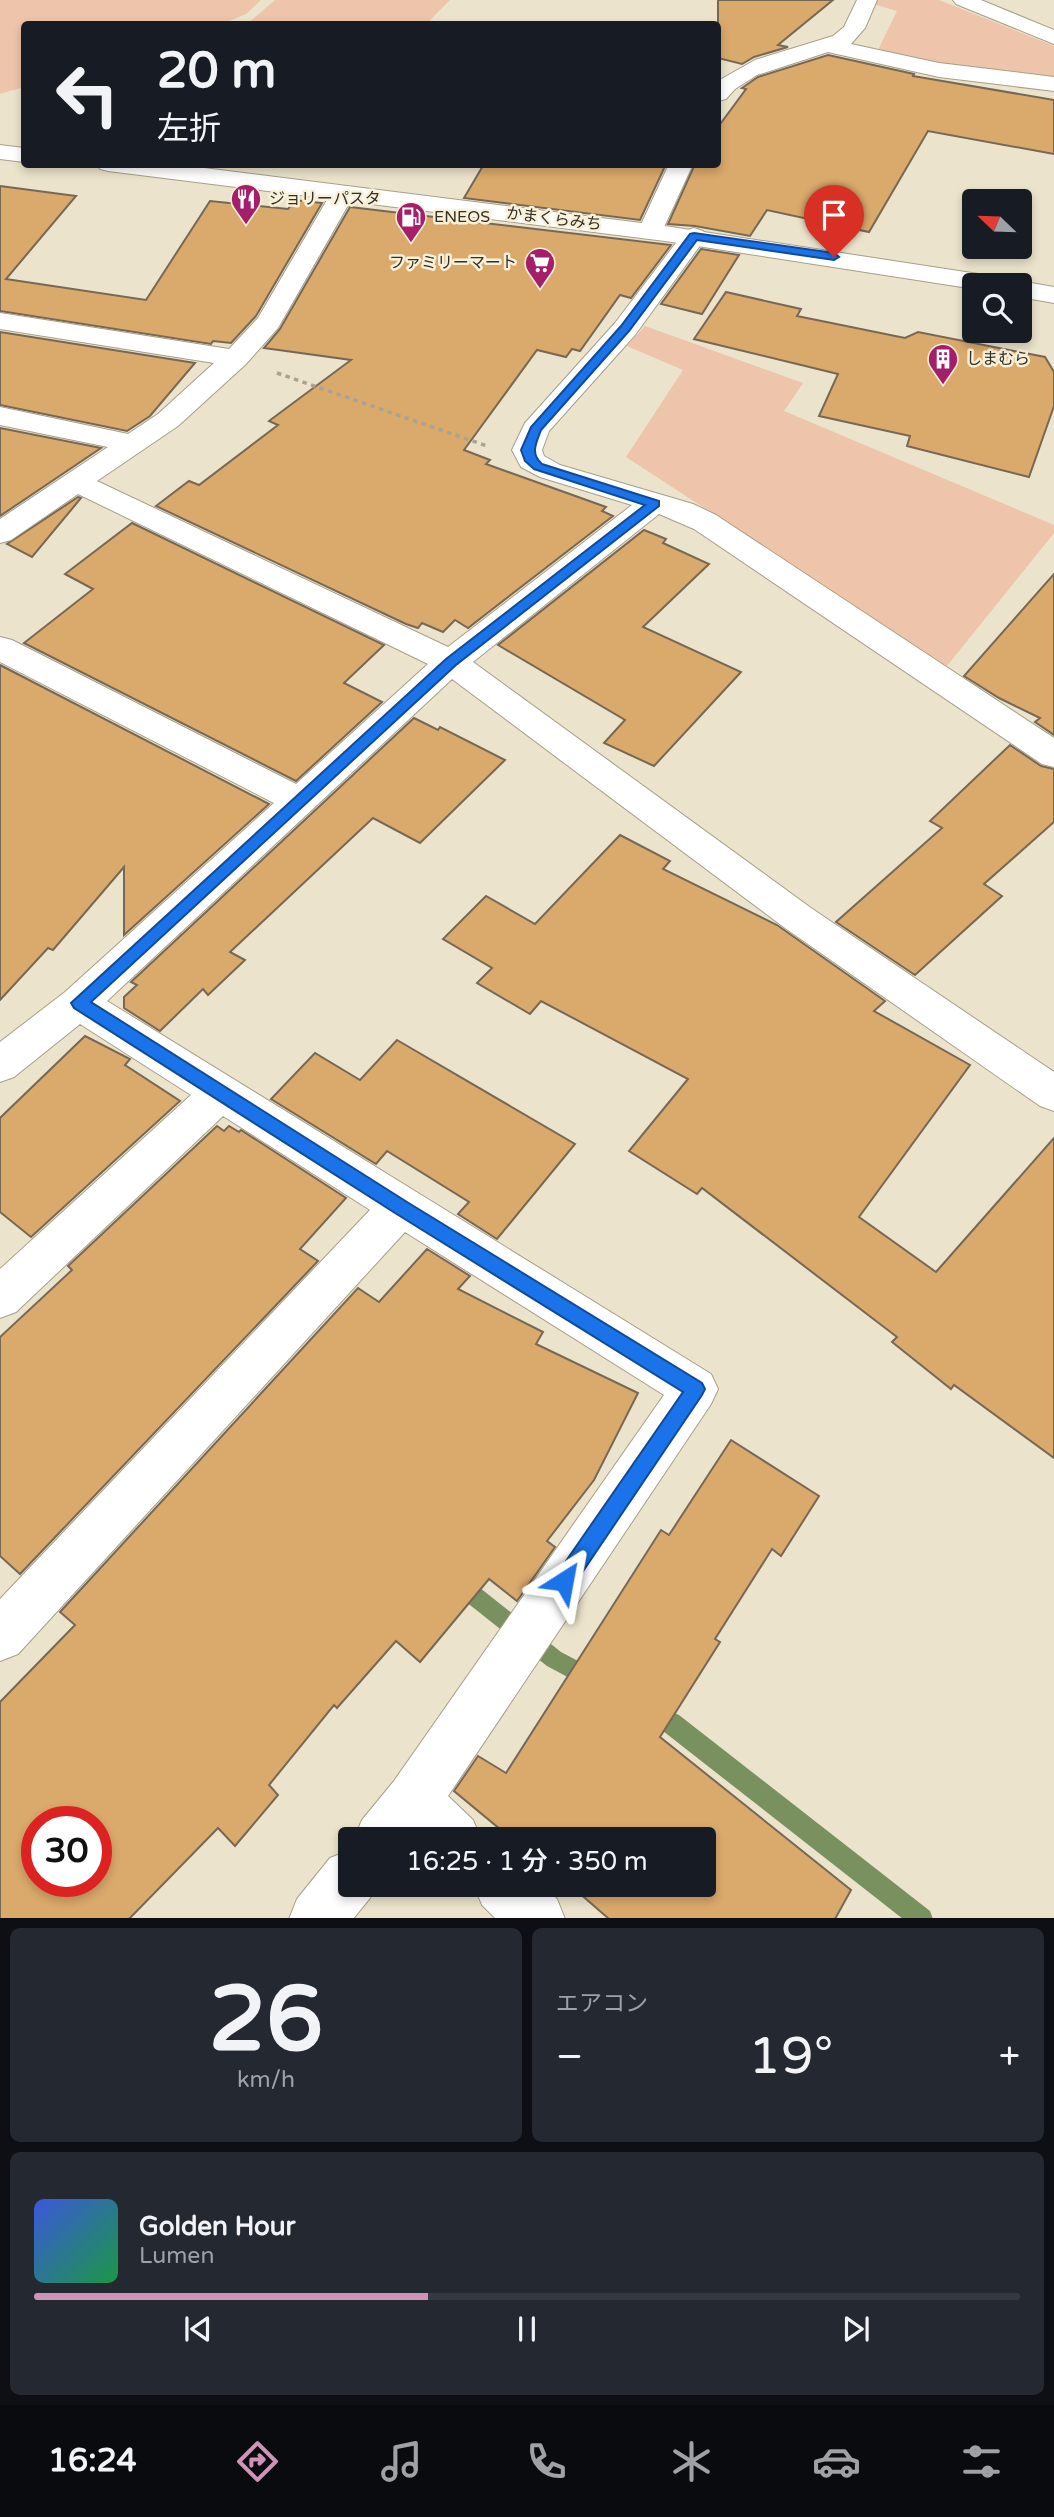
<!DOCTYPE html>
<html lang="ja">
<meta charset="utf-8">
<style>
:root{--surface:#171b24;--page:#242831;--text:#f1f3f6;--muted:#9ea1a6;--line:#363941;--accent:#cf93b7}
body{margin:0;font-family:"Varela Round","Noto Sans JP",sans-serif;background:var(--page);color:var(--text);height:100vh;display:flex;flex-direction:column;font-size:26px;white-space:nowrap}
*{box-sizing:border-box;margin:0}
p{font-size:23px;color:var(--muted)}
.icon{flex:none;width:38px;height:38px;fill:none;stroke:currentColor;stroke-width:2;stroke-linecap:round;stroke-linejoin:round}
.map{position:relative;height:1918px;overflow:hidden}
.drawer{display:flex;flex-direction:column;gap:10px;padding:10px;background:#0d0f14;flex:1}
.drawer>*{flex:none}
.hud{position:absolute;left:21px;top:21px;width:700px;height:147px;border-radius:7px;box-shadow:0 4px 10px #0003;background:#171b24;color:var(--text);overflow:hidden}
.needle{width:46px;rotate:293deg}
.controls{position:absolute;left:962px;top:189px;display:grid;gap:14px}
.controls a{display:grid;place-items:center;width:70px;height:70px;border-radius:7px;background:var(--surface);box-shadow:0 4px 10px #0003;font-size:35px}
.speed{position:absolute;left:21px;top:1806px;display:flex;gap:14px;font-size:35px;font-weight:700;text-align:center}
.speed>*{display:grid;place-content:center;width:91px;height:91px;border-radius:50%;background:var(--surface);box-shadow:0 4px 10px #0003;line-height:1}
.speed .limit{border:10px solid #d22;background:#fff;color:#111}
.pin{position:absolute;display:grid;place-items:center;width:60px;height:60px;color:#fff;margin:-72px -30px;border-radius:50% 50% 50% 0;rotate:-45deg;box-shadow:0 0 7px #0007}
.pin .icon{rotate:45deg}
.me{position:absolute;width:77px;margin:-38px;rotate:34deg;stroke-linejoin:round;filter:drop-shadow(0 0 5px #0008)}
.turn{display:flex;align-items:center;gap:24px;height:147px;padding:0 21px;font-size:32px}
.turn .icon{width:91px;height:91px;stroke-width:2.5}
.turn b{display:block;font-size:49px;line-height:60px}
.big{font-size:52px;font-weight:600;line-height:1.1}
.drawer .widget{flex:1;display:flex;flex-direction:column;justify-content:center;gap:10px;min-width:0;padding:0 24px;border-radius:10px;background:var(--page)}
.drawer .dial{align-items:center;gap:0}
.dial b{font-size:91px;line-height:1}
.song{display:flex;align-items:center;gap:21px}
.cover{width:84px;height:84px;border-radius:10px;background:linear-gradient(135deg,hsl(230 70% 55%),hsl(140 70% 35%))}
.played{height:7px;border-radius:4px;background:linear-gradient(90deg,var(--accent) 40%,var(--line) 40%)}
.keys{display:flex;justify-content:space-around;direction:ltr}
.heat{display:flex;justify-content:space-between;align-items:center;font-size:38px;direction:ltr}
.drawer .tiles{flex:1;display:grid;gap:10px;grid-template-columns:1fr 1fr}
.widget:last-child{grid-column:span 2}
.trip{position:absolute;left:338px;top:1827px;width:378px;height:70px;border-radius:7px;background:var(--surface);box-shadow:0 4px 10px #0003;font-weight:600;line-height:70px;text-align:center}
.menu{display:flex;height:112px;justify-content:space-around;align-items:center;background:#090b0e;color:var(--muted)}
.menu .icon{width:49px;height:49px}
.menu .on{color:var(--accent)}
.menu b{font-size:32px;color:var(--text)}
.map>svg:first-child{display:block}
.green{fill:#eec4ab}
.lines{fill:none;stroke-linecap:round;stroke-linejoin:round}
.stream{fill:#79905f;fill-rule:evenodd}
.building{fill:#daa96c;stroke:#776856;stroke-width:2;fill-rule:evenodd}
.minor-casing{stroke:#a79f88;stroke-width:2}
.major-casing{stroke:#a79f88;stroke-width:2}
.path{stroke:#a9a391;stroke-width:3.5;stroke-dasharray:4.5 4.5;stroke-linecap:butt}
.minor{fill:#fff;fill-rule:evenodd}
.major{fill:#fff;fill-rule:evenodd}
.route{fill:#1a73e8;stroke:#114b97;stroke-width:2}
.labels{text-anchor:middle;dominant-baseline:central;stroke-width:5;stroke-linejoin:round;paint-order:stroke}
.far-poi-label{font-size:16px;fill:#322f26;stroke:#f8f0d8;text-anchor:start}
.far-street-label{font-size:16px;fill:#322f26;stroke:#f8f0d8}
</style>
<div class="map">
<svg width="1054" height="1919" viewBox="0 0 1054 1919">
<rect width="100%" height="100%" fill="#ebe3cb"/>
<g class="green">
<path d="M 0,0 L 261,0 L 246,14 L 222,24 L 24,24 L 24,87 L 0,94 Z"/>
<path d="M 275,0 L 450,0 L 426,24 L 247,24 Z"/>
<path d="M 875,0 L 939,0 L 1054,46 L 1054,80 L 971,72 L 878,50 L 897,11 L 874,4 Z"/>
<path d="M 645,326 L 803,383 L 784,411 L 1054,525 L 1054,533 L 947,666 L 626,457 L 683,370 L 627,346 Z"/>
</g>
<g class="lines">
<g class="stream">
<path d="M 458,1573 L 465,1576 L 561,1652 L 597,1671 L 601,1678 L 597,1685 L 590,1689 L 547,1666 L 451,1590 L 448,1583 L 451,1576 Z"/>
<path d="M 652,1702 L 679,1715 L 930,1911 L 933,1919 L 903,1919 L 663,1731 L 644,1721 L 641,1713 L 644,1705 Z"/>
</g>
</g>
<g class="building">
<path d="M 718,0 L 833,0 L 778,45 L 788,47 L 754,57 L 742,64 L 718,58 Z"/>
<path d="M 828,55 L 914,74 L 913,76 L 1054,100 L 1054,154 L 928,131 L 869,232 L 767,210 L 750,236 L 695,226 L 668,224 L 695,164 L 718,164 L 718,127 L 746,89 L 742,88 L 758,77 Z"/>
<path d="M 484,164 L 666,164 L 640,220 L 464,198 Z"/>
<path d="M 0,186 L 76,196 L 6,279 L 146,300 L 210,201 L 288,209 L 295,200 L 322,203 L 256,316 L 231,343 L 213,341 L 211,344 L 0,311 Z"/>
<path d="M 350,207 L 671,245 L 631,298 L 620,295 L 580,351 L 572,349 L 566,357 L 537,350 L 464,450 L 490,460 L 486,464 L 606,507 L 602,511 L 613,516 L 468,628 L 455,620 L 443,632 L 422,623 L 418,628 L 406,624 L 156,506 L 189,481 L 199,485 L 278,425 L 269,421 L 351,360 L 264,348 L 280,329 Z"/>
<path d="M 701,249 L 739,255 L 702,314 L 661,304 Z"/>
<path d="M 726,292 L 801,309 L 797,316 L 905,338 L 918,332 L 1045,357 L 1054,372 L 1054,406 L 1029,477 L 907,446 L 910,436 L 819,416 L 838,374 L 694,339 Z"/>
<path d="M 0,332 L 195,363 L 150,416 L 127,431 L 0,405 Z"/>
<path d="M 0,428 L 101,448 L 0,516 Z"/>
<path d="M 78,497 L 81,498 L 32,557 L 7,544 Z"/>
<path d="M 132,523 L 384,645 L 344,683 L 382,702 L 296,781 L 24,643 L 93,589 L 65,574 Z"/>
<path d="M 644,530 L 666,539 L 663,543 L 709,564 L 643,627 L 741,672 L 654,766 L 604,743 L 625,720 L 498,645 Z"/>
<path d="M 1054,574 L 1054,735 L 1035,722 L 1040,718 L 999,698 L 964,676 Z"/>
<path d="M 0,665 L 269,804 L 124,935 L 124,867 L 53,950 L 48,948 L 0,1000 Z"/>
<path d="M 414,718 L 438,730 L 440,727 L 505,760 L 420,843 L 373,818 L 230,952 L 245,960 L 208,995 L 203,989 L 160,1031 L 124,1008 L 124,997 L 137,985 L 131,982 Z"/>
<path d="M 1010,745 L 1041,766 L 1054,769 L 1054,822 L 984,884 L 1002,896 L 915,975 L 836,922 L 942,828 L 930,821 Z"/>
<path d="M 620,835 L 670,861 L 663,869 L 777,925 L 885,1001 L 874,1011 L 970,1065 L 859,1217 L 936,1272 L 1054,1138 L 1054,1458 L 954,1385 L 951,1389 L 892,1342 L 897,1337 L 702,1188 L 697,1194 L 629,1151 L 688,1079 L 541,1001 L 530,1014 L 477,983 L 492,968 L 443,939 L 486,896 L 535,924 Z"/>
<path d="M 85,1036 L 130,1059 L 125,1065 L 180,1101 L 31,1237 L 0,1212 L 0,1118 Z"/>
<path d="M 397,1040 L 575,1144 L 497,1239 L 458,1214 L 469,1202 L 387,1151 L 376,1164 L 271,1099 L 315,1053 L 360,1080 Z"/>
<path d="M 217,1126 L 224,1131 L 229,1126 L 239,1132 L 241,1130 L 346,1198 L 300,1249 L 318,1261 L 20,1574 L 0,1556 L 0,1337 L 72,1270 L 68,1266 Z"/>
<path d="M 427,1249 L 470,1276 L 458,1289 L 543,1332 L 536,1344 L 638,1393 L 594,1480 L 547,1541 L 555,1547 L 517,1601 L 489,1579 L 420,1662 L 396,1641 L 337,1708 L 334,1705 L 269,1785 L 278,1795 L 235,1846 L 218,1828 L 129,1919 L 0,1919 L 0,1702 L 75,1625 L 60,1612 L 358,1288 L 379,1302 ZM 37,1822 L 96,1822 L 96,1881 L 37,1881 Z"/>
<path d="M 731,1440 L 819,1496 L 781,1556 L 772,1549 L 715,1639 L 720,1642 L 660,1737 L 851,1890 L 835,1919 L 609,1919 L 570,1885 L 704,1885 L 704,1839 L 512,1839 L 454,1791 L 478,1756 L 506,1773 L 661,1530 L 669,1535 Z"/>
</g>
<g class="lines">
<g class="minor-casing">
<g id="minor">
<path d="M 857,0 L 877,0 L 865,28 L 851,44 L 939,63 L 1054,77 L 1054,91 L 939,77 L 828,52 L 757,75 L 735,89 L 726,99 L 718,101 L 718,81 L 755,60 L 833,36 L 844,27 Z"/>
<path d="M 953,0 L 981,0 L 1054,30 L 1054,44 L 956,4 Z"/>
<path d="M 669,164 L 693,164 L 660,236 L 651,239 L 642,236 L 638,231 Z"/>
<path d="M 343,186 L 352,188 L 355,193 L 278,328 L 246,364 L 178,426 L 97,481 L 448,647 L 632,505 L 540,477 L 521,467 L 512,450 L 525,423 L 615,323 L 685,231 L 694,228 L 703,231 L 707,236 L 635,335 L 549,431 L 542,450 L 544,456 L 560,465 L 693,504 L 716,515 L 1054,738 L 1054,767 L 1042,764 L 694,529 L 659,514 L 473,662 L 811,908 L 1054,1072 L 1054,1111 L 1040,1106 L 785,928 L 452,679 L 107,1001 L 711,1374 L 718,1389 L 711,1404 L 448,1796 L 473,1820 L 481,1839 L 354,1839 L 362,1820 L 394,1781 L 664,1395 L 405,1232 L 18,1654 L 0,1661 L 0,1599 L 370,1210 L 223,1116 L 16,1312 L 0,1318 L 0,1269 L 191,1095 L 80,1024 L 14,1077 L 0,1082 L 0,1042 L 65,992 L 274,803 L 0,662 L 0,637 L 12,640 L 296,784 L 428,664 L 78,494 L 11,540 L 0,543 L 0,519 L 108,447 L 0,425 L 0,407 L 128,434 L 158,414 L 214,363 L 0,329 L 0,313 L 229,349 L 258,318 L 334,188 Z"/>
<path d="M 350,1850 L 350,1885 L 375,1885 L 370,1898 L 353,1919 L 289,1919 L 297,1899 L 330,1858 Z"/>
<path d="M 474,1885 L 542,1885 L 557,1899 L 565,1919 L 496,1919 L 482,1905 Z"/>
</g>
</g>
<g class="major-casing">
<g id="major">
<path d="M 0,145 L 24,148 L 24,162 L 0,159 Z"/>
<path d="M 96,164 L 172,164 L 665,226 L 998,277 L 1007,279 L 1010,284 L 1020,281 L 1054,287 L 1054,303 L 1020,297 L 1020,285 L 975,285 L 975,289 L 665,241 L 108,171 L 100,169 Z"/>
</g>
</g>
<path class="path" d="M 277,373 L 487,446"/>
<use href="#minor" class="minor"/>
<use href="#major" class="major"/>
</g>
<path class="route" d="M 694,233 L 834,253 L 839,257 L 834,260 L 697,240 L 629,331 L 541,430 C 536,443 530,454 542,464 L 659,501 L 659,506 L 456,665 L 91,1002 L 407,1202 L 702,1383 L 705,1389 L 702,1395 L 571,1589 L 564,1592 L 557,1589 L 554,1581 L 557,1574 L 683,1392 L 395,1213 L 74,1008 L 71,1003 L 446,659 L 645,505 L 534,469 L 525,461 L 521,450 L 531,427 L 621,326 L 690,234 Z"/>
<defs>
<g id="restaurant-pin" transform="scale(1.575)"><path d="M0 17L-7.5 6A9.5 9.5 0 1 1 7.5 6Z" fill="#a51e69" stroke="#f8f0d8"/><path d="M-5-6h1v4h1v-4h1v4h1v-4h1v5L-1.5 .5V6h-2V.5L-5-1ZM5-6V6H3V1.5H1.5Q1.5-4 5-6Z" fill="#fff"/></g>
<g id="fuel-pin" transform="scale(1.575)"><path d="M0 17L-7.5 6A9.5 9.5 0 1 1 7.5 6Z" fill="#a51e69" stroke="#f8f0d8"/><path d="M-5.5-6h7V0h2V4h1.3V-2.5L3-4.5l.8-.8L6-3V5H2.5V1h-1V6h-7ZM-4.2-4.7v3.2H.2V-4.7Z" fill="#fff"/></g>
<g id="supermarket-pin" transform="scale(1.575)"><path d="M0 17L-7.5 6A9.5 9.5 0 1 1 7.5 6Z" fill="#a51e69" stroke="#f8f0d8"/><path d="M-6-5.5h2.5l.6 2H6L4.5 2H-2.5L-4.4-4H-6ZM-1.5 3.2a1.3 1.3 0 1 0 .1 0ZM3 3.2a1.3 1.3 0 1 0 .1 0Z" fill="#fff"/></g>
<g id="building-pin" transform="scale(1.575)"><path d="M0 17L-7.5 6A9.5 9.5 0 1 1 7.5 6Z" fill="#a51e69" stroke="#f8f0d8"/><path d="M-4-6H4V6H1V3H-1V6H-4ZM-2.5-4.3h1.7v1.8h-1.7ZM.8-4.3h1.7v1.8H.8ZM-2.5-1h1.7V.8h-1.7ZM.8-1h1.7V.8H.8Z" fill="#fff"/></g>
</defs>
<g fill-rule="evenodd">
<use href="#restaurant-pin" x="246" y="199"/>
<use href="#fuel-pin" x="411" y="217"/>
<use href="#supermarket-pin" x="540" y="263"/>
<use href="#building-pin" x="943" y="359"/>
</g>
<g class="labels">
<g class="far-poi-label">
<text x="269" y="199">ジョリーパスタ</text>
<text x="434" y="217">ENEOS</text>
<text x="517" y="263" text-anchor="end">ファミリーマート</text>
<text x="966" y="359">しまむら</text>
</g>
<g class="far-street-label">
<text transform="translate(554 219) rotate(7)">かまくらみち</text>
</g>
</g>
</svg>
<div class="controls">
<a><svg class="needle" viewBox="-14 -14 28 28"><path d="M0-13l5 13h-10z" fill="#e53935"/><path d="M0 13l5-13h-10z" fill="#9ea1a6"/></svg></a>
<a><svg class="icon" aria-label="search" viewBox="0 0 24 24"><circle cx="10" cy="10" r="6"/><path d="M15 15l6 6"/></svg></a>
</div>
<div class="speed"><div class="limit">30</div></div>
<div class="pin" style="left:834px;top:257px;background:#d93025"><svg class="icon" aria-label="arrive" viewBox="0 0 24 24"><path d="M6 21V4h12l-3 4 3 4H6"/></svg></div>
<svg class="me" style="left:564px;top:1581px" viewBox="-20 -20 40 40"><path d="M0-17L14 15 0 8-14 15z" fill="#1a73e8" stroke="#fff" stroke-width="4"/></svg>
<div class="trip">16:25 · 1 分 · 350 m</div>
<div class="hud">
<div class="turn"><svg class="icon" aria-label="left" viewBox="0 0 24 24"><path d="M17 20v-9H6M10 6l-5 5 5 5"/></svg><div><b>20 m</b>左折</div></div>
</div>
</div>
<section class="drawer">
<div class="tiles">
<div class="widget dial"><b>26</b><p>km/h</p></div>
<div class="widget"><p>エアコン</p>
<div class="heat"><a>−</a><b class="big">19°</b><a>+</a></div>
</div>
<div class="widget">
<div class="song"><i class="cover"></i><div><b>Golden Hour</b><p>Lumen</p></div></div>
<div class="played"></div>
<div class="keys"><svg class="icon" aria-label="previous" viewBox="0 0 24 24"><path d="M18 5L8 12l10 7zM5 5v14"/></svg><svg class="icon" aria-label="pause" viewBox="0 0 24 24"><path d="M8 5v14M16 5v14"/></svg><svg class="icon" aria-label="next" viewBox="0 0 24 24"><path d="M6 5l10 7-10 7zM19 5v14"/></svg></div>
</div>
</div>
</section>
<nav class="menu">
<b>16:24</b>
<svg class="icon on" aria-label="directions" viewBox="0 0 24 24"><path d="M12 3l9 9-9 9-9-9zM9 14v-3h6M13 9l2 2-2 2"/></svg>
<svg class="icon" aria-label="music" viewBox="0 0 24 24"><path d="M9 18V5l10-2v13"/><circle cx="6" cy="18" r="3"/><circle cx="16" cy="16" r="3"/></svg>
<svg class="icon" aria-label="phone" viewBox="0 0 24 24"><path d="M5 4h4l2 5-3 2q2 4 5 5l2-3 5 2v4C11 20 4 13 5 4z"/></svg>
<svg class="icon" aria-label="climate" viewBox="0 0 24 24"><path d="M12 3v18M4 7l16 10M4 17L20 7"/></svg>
<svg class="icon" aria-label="car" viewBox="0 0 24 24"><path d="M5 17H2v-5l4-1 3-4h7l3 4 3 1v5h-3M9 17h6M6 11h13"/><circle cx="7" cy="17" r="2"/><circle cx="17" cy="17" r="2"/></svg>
<svg class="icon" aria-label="filters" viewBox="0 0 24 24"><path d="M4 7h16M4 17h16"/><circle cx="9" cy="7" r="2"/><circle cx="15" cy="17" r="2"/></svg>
</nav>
